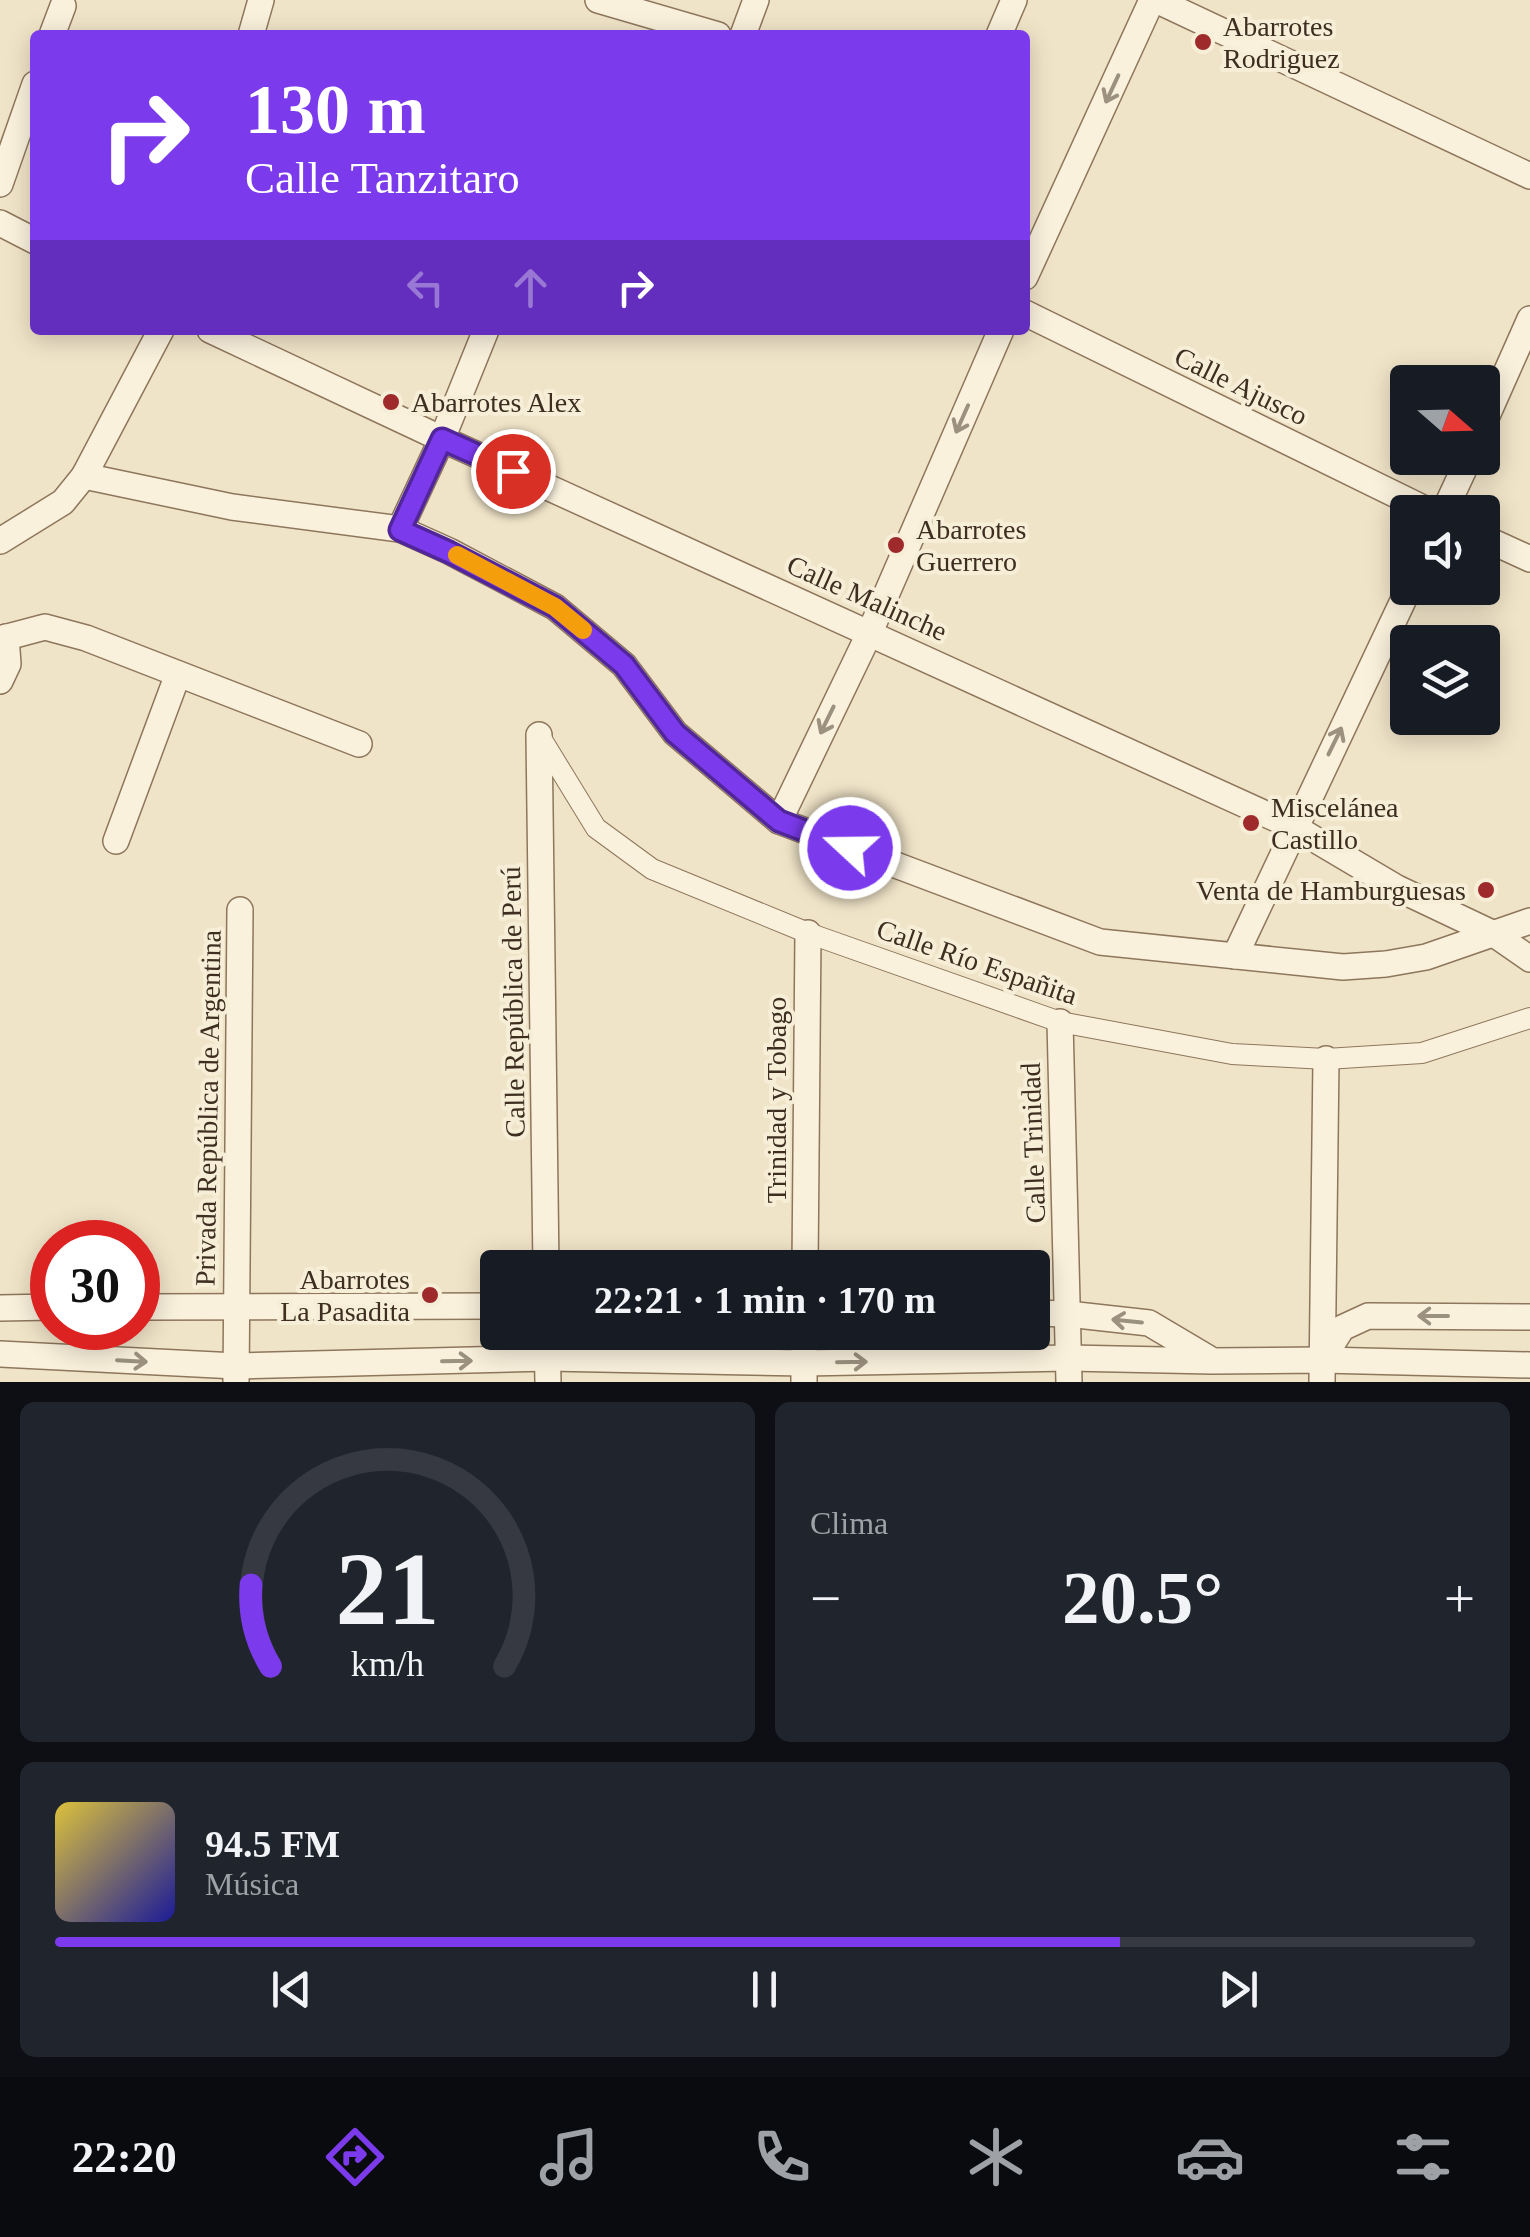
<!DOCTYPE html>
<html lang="es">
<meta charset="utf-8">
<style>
:root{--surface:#171b24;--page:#20242c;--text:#f1f3f6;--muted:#9ea1a6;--line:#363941;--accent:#7c3aed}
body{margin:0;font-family:Georgia,serif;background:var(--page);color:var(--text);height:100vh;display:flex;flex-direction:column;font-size:38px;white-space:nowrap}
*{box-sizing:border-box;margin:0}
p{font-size:32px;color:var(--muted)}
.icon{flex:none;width:55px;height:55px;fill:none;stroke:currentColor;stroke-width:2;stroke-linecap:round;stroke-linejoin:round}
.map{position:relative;height:1382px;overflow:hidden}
.panel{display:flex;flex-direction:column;gap:20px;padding:20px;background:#0d0f14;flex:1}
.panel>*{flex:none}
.banner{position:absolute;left:30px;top:30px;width:1000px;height:305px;border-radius:10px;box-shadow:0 5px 25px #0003;background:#7c3aed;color:#fff;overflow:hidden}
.needle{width:65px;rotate:110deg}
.controls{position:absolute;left:1390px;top:365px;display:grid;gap:20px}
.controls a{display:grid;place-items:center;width:110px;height:110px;border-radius:10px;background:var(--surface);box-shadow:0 5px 25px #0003;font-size:50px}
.speed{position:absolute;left:30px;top:1220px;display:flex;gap:20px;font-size:50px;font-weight:700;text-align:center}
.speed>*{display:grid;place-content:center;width:130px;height:130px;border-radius:50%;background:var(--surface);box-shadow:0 5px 25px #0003;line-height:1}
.speed .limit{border:15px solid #d22;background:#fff;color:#111}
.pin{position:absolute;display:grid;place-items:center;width:85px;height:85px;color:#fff;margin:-42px;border:5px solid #fff;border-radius:50%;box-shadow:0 2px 10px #0007}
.me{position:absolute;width:110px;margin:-55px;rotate:291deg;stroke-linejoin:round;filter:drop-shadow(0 0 8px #0008)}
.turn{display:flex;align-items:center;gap:35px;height:210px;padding:0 50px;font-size:45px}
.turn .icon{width:130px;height:130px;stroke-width:2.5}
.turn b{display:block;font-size:70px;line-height:85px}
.lanes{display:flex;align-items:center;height:95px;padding:0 50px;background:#0003;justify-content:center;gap:50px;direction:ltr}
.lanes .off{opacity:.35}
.big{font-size:75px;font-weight:600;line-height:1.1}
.panel .card{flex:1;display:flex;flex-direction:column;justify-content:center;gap:15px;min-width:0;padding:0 35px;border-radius:15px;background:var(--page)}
.panel .dial{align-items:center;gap:0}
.dial svg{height:260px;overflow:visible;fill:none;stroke:var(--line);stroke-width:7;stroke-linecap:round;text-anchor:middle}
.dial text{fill:var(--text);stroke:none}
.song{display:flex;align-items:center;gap:30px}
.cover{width:120px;height:120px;border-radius:15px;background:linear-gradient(135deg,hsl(50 70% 55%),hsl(240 70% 35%))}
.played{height:10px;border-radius:5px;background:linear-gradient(90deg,var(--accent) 75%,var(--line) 75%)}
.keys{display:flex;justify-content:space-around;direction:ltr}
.heat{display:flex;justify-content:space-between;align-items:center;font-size:55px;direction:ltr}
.panel .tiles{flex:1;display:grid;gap:20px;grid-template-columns:1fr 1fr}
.card:last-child{grid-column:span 2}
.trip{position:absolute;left:480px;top:1250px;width:570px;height:100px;border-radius:10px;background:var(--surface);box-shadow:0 5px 25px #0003;font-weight:600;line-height:100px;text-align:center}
.tab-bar{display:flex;height:160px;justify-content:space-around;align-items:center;background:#090b0e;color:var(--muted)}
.tab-bar .icon{width:70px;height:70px}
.tab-bar .active{color:var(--accent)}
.tab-bar b{font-size:45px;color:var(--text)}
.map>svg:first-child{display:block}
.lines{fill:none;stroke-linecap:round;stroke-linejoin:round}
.pedestrian-casing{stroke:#8d765c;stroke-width:22}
.minor-casing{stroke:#8d765c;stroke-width:28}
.pedestrian{stroke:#faf1dc;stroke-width:20}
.minor{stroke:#faf1dc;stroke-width:25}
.oneway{stroke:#9c907e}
.route-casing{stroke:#51269a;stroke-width:25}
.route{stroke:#7c3aed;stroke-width:18}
.slow{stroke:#f59e0b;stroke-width:18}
.poi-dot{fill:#9e2a2b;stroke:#f7eed8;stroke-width:4}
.labels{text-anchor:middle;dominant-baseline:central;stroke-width:8;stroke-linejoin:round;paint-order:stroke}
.poi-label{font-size:28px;fill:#3d2e20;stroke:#f7eed8;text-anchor:start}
.street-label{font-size:28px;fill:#3d2e20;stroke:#f7eed8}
</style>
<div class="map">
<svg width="1530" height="1382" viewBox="0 0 1530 1382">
<rect width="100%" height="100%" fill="#f0e4c8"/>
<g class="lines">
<g class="pedestrian-casing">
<path id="pedestrian" d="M 539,735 L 596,828 L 652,869 L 808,933 L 1060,1022 L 1232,1054 L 1326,1059 L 1422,1053 L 1530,1018"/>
</g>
<g class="minor-casing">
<g id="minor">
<path d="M 598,0 L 718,35"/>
<path d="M 1156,0 L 1530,176"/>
<path d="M 52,35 L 63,6"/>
<path d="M 251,35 L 261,0"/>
<path d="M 743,35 L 756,0"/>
<path d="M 999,35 L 1014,0"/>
<path d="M 0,184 L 35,84"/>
<path d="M 0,223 L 35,241"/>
<path d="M 1025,277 L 1152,0"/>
<path d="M 1025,313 L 1431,512"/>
<path d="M 210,330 L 442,439 L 1294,827 L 1397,888 L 1494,934 L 1530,959"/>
<path d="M 1482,427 L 1530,319"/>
<path d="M 84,476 L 232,507 L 400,529 L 449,551 L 555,607 L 624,665 L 675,733 L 779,821 L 1100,942 L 1343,967 L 1386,964 L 1426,957 L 1530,921"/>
<path d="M 1444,512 L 1469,458"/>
<path d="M 400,529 L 442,439 L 486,330"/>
<path d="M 1482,537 L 1530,559"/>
<path d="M 0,541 L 63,502 L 84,476 L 161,330"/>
<path d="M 0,639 L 45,627 L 86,638 L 359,744"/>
<path d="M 0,681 L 8,664 L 6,637"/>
<path d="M 539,735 L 546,1268"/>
<path d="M 779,821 L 870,632 L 1001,330"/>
<path d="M 116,841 L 178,674"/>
<path d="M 1235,956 L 1409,588"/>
<path d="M 1060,1022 L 1069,1382"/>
<path d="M 805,1268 L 808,933"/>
<path d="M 138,1307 L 498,1306"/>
<path d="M 0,1308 L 52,1307"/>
<path d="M 1032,1313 L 1068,1314 L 1149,1323 L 1208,1358"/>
<path d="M 547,1332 L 548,1382"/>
<path d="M 0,1354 L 236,1366 L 548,1358 L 804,1363 L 1069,1358 L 1212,1361 L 1322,1360 L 1530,1365"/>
<path d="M 1322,1360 L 1342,1328 L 1368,1316 L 1530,1317"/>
<path d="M 236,1382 L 240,910"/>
<path d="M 804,1382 L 804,1332"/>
<path d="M 1322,1382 L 1326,1059"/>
</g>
</g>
<use href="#pedestrian" class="pedestrian"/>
<use href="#minor" class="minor"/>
</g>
<defs><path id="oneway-shaft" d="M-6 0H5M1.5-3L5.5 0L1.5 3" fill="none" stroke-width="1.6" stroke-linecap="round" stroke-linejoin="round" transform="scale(2.5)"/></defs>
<g class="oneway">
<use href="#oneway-shaft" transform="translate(1112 89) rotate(115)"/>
<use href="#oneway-shaft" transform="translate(962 419) rotate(114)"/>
<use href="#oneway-shaft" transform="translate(827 720) rotate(116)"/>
<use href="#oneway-shaft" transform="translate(1335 741) rotate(-64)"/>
<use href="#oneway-shaft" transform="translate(1433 1316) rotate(-180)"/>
<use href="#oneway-shaft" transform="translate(1127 1321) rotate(-174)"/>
<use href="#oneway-shaft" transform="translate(132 1361) rotate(3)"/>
<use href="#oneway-shaft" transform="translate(457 1361) rotate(-1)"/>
<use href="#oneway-shaft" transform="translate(852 1362) rotate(-1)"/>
</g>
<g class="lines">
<g class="route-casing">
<path id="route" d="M 513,471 L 442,439 L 400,530 L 449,552 L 555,607 L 624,665 L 675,733 L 779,821 L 850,848"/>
</g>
<use href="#route" class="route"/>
<path class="slow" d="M 457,555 L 555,607 L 583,630"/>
</g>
<g class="poi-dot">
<circle cx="1203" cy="42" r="10"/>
<circle cx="391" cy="402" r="10"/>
<circle cx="896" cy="545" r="10"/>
<circle cx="1251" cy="823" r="10"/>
<circle cx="1486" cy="890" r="10"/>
<circle cx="430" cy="1295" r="10"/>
</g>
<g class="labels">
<g class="poi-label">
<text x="1223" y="26">Abarrotes<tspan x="1223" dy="32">Rodriguez</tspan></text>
<text x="411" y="402">Abarrotes Alex</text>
<text x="916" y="529">Abarrotes<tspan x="916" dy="32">Guerrero</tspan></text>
<text x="1271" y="807">Miscelánea<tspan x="1271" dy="32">Castillo</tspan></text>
<text x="1466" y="890" text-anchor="end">Venta de Hamburguesas</text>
<text x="410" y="1279" text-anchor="end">Abarrotes<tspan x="410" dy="32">La Pasadita</tspan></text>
</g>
<g class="street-label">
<text transform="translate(1241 386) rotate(26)">Calle Ajusco</text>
<text transform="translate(867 598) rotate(24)">Calle Malinche</text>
<text transform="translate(977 962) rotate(19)">Calle Río Españita</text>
<text transform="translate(513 1002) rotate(-91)">Calle República de Perú</text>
<text transform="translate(776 1100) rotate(-90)">Trinidad y Tobago</text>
<text transform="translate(208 1108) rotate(-89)">Privada República de Argentina</text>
<text transform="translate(1033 1143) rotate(-92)">Calle Trinidad</text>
</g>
</g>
</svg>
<div class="controls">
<a><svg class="needle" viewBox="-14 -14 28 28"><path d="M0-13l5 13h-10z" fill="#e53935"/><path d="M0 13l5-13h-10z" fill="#9ea1a6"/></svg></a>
<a><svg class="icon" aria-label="sound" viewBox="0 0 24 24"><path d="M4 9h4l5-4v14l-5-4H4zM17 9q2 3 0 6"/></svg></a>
<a><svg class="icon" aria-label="layers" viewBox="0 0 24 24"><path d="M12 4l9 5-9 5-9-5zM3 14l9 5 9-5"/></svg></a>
</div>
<div class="speed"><div class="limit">30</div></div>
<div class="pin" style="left:513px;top:471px;background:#d93025"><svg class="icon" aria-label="arrive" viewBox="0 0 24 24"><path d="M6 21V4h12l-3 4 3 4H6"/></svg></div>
<svg class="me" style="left:850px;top:848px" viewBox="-20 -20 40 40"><circle r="17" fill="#7c3aed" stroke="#fff" stroke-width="3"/><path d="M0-11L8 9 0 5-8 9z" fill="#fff"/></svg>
<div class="trip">22:21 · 1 min · 170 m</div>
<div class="banner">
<div class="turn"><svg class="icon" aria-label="right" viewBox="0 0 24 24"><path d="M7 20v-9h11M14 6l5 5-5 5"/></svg><div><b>130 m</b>Calle Tanzitaro</div></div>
<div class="lanes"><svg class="icon off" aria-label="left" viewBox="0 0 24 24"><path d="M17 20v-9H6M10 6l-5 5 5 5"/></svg><svg class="icon off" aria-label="ahead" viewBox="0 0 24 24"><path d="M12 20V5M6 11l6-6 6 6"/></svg><svg class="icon" aria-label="right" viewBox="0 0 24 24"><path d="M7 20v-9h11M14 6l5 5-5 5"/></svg></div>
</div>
</div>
<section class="panel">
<div class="tiles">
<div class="card dial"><svg viewBox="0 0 100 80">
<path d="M14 69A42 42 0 1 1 86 69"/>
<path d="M14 69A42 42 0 0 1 8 44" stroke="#7c3aed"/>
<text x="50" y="56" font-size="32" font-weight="700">21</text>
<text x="50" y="72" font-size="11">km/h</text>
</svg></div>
<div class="card"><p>Clima</p>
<div class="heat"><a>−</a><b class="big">20.5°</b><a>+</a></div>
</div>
<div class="card">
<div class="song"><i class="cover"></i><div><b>94.5 FM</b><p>Música</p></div></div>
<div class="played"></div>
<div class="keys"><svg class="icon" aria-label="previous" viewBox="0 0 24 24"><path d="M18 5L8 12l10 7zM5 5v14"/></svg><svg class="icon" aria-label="pause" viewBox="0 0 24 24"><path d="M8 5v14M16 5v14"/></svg><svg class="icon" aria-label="next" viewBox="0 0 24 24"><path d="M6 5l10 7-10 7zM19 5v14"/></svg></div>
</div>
</div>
</section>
<nav class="tab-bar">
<b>22:20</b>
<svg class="icon active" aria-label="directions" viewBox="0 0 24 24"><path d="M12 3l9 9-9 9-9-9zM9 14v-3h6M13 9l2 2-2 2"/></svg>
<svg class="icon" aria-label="music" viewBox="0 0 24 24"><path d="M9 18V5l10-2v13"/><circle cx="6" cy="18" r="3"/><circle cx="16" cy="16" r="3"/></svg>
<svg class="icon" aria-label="phone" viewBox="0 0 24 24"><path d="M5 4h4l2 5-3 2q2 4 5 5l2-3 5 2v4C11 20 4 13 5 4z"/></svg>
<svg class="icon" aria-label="climate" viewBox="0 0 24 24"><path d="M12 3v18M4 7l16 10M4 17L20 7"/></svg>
<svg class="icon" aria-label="car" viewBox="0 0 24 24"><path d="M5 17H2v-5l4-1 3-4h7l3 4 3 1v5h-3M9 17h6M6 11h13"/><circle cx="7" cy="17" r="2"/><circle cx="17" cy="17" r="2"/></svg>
<svg class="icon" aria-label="filters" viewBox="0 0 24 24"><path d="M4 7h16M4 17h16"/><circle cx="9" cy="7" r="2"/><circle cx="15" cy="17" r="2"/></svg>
</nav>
